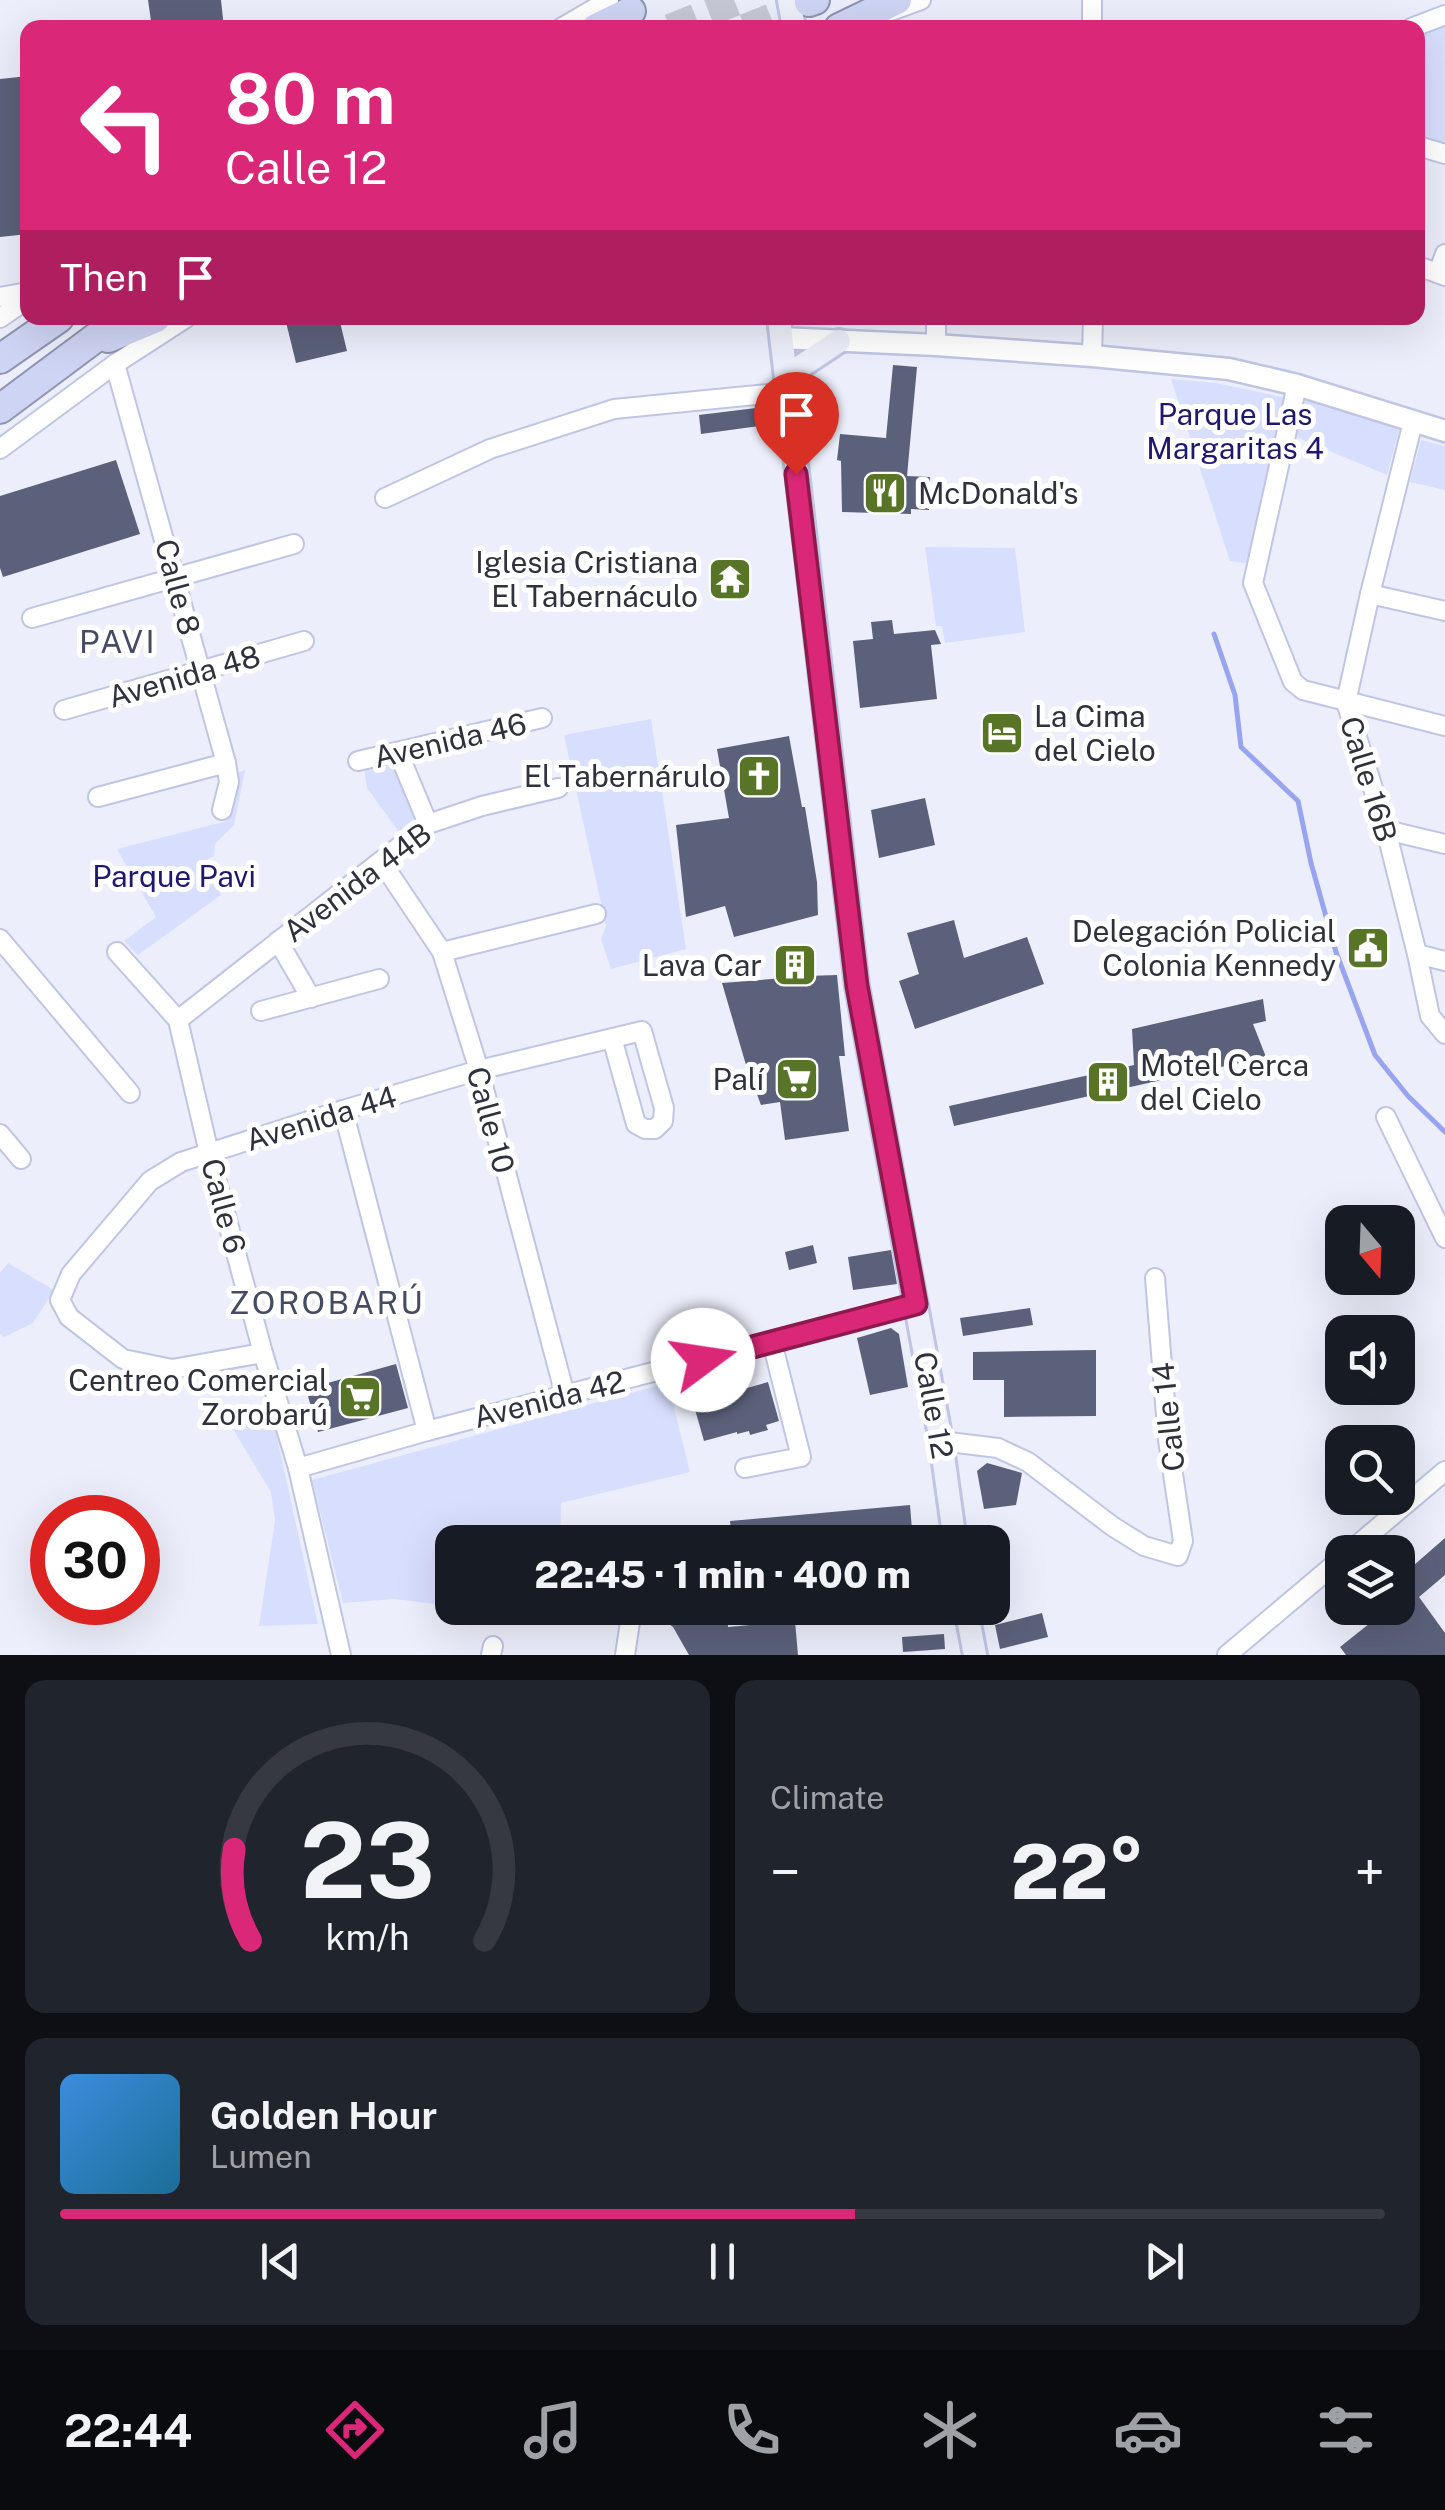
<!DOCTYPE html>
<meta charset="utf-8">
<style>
:root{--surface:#171b24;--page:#20242c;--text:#f1f3f6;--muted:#9ea1a6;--line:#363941;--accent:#db2777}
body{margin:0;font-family:"Public Sans",sans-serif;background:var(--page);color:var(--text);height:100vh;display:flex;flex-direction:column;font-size:38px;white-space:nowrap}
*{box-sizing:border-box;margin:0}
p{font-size:32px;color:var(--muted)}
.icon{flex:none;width:55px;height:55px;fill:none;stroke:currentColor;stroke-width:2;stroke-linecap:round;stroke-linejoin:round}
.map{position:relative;height:1655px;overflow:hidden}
.drawer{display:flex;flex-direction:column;gap:25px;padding:25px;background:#0d0f14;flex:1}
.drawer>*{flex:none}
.banner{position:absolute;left:20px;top:20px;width:1405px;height:305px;border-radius:20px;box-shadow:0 10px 40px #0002;background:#db2777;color:#fff;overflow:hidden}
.needle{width:65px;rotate:161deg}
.controls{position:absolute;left:1325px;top:1205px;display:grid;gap:20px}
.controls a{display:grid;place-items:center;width:90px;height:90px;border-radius:20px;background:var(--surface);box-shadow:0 10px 40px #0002;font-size:50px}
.speed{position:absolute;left:30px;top:1495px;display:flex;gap:20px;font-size:50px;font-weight:700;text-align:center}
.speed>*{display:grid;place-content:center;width:130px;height:130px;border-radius:50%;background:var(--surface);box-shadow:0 10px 40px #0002;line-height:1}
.speed .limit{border:15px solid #d22;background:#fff;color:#111}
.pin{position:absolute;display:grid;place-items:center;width:85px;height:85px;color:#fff;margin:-102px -42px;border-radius:50% 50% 50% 0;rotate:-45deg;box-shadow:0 0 10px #0007}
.pin .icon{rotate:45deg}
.me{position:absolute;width:110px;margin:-55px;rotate:76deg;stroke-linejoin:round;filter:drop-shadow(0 0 8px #0008)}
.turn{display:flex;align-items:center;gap:35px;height:210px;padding:0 40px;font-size:45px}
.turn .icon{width:130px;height:130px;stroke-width:2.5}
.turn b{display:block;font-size:70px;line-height:85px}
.then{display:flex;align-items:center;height:95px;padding:0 40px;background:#0003;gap:20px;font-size:38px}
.big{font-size:75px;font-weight:800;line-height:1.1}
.drawer .tile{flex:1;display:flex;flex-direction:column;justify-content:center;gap:15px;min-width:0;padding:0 35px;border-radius:20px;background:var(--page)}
.drawer .dial{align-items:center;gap:0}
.dial svg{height:260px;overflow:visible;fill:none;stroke:var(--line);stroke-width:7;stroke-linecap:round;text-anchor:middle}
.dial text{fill:var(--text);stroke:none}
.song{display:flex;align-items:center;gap:30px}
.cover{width:120px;height:120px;border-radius:15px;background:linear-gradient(135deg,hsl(210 70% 55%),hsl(200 70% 35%))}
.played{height:10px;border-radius:5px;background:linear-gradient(90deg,var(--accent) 60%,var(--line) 60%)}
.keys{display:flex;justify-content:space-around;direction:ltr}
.heat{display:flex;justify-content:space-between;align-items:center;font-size:55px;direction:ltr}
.drawer .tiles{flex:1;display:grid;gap:25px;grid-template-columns:1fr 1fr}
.tile:last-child{grid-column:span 2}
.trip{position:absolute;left:435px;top:1525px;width:575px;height:100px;border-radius:20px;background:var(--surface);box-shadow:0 10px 40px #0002;font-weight:800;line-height:100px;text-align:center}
.menu{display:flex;height:160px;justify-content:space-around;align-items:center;background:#090b0e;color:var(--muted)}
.menu .icon{width:70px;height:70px}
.menu .active{color:var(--accent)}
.menu b{font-size:45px;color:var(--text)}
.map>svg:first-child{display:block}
.green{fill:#d8defd}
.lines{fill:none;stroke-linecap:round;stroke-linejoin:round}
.stream{stroke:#99a4f1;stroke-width:5}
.building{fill:#5c617b}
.trunk-tunnel{stroke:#c6c9d5;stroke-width:28;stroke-dasharray:28 14;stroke-linecap:butt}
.minor-casing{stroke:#bfc5e3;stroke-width:22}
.tertiary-casing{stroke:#bfc5e3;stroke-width:25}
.secondary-casing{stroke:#bfc5e3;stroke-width:28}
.trunk-casing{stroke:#8f94b1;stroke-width:32}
.minor{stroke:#fff;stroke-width:18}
.tertiary{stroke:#fff;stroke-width:20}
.secondary{stroke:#edeffa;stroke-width:22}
.trunk{stroke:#ced4f3;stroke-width:28}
.route-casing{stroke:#8e194d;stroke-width:25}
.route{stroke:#db2777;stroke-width:18}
.labels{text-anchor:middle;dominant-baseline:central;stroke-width:10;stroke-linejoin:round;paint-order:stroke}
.park-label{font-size:30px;fill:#1f186f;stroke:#fff}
.poi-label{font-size:30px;fill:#2f313d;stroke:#fff;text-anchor:end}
.street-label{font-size:30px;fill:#2f313d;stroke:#fff}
.neighbourhood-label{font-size:32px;letter-spacing:2.5px;fill:#464b64;stroke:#fff}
</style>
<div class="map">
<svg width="1445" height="1655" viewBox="0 0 1445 1655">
<rect width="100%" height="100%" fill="#eceffb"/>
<g class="green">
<path d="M 1445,15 L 1445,154 L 1418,144 L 1418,28 Z"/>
<path d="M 1171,379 L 1216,383 L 1287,398 L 1252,564 L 1230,561 Z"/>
<path d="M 1305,401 L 1399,430 L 1387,475 L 1294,436 Z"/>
<path d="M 1421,440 L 1445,446 L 1445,490 L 1410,482 Z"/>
<path d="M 925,547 L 1015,548 L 1025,632 L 945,643 L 942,626 L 936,626 Z"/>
<path d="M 651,719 L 686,949 L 611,969 L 601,939 L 606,926 L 564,735 Z"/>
<path d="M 393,760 L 418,816 L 399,832 L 367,788 L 364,766 Z"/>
<path d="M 245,770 L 234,825 L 215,844 L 214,856 L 205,861 L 221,895 L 138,955 L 124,941 L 156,917 L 117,849 L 227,821 L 231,799 L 224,778 Z"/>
<path d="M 8,1263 L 54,1290 L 33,1323 L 4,1337 L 0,1333 L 0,1273 Z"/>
<path d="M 668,1383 L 690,1472 L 561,1503 L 560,1542 L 452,1542 L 452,1606 L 395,1599 L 343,1603 L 312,1480 Z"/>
<path d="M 272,1415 L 318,1624 L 259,1626 L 275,1521 L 271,1492 L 233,1429 Z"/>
</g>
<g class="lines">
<path class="stream" d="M 1214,634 L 1235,695 L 1241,747 L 1298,801 L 1311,863 L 1336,952 L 1375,1055 L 1408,1096 L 1445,1132"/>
</g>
<g class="building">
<path d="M 148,0 L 221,0 L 224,28 L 152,28 Z"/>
<path d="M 28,76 L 28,234 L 0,237 L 0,79 Z"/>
<path d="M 285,318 L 339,318 L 347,351 L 296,363 Z"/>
<path d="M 893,365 L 917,367 L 907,476 L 930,477 L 929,510 L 911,509 L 911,514 L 842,512 L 841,461 L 837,460 L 840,434 L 886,438 Z"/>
<path d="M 756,408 L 759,426 L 701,434 L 699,415 Z"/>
<path d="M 116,460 L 140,534 L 3,577 L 0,568 L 0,496 Z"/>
<path d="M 892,620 L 894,634 L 935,630 L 941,644 L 931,645 L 937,699 L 860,708 L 853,641 L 873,639 L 871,622 Z"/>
<path d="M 789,736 L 802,807 L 805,807 L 817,882 L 818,915 L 734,937 L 725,906 L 686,917 L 676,825 L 729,818 L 717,749 Z"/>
<path d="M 925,798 L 935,845 L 879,858 L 871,810 Z"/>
<path d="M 954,920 L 964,958 L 1027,937 L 1044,984 L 915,1029 L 899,981 L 919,974 L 907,933 Z"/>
<path d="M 805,952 L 807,976 L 837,975 L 845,1056 L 839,1056 L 849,1131 L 785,1140 L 780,1102 L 761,1105 L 746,1065 L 722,983 L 785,978 L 784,954 Z"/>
<path d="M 1263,999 L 1266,1021 L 1253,1024 L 1266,1057 L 954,1126 L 949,1106 L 1134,1065 L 1132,1029 Z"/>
<path d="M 813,1245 L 817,1263 L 789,1270 L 785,1252 Z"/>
<path d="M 891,1250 L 897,1284 L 853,1290 L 848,1257 Z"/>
<path d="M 1030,1308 L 1033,1325 L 963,1336 L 960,1318 Z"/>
<path d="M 891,1328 L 899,1334 L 908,1387 L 870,1395 L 857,1338 Z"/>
<path d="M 1096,1350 L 1096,1416 L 1004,1417 L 1004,1380 L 973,1380 L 973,1352 Z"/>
<path d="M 396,1364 L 408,1408 L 318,1432 L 306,1389 Z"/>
<path d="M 768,1382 L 779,1421 L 766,1425 L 768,1430 L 750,1435 L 749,1431 L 737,1434 L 737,1432 L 704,1441 L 692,1399 L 718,1392 L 719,1396 Z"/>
<path d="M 987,1463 L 1022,1473 L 1016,1505 L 984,1509 L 977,1471 Z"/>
<path d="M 910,1505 L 913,1542 L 732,1542 L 730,1521 Z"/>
<path d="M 1445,1538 L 1445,1575 L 1419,1597 L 1445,1633 L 1445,1655 L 1346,1655 L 1340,1647 L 1389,1608 L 1398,1608 L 1398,1579 Z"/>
<path d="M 648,1608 L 727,1608 L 728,1627 L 795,1621 L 798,1655 L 689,1655 L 673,1627 Z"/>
<path d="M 1042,1613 L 1048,1637 L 1000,1649 L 995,1625 Z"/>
<path d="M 944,1634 L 945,1649 L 903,1652 L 902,1637 Z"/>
</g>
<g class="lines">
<g class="trunk-tunnel">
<path d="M 670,28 L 740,0"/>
<path d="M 745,28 L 809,2"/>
</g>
<g class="minor-casing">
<g id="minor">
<path d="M 1092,0 L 1092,28"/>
<path d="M 891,11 L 921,0"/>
<path d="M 561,28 L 609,0"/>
<path d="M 1411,28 L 1445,15"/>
<path d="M 1418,146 L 1445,154"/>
<path d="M 1418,266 L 1445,276"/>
<path d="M 1438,273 L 1445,254"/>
<path d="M 0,297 L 28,292"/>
<path d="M 0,318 L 28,299"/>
<path d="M 936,318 L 936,345"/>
<path d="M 1092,356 L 1093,318"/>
<path d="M 115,364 L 226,763 L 229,782 L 222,810"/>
<path d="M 1297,385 L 1253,583 L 1293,682 L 1303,690 L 1445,726"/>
<path d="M 1413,422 L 1370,594 L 1346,702 L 1386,830 L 1417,954 L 1430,1016 L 1445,1034"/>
<path d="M 0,449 L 115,364 L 186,318"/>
<path d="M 385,498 L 490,449 L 614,409 L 787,392"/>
<path d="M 1370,594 L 1445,611"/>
<path d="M 32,618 L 294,544"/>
<path d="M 64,710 L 304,641"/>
<path d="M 398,752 L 428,824"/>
<path d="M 358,761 L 542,718"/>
<path d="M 98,797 L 226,763"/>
<path d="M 1386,830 L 1445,844"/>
<path d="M 381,861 L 442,952 L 479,1070 L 565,1395"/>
<path d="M 0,939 L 130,1093"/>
<path d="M 278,941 L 311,998"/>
<path d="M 117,952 L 178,1020 L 209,1153 L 263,1353 L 298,1468 L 341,1655"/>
<path d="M 442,952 L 596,914"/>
<path d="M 1417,954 L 1445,961"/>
<path d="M 261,1011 L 379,979"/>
<path d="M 178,1020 L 428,824 L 482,806 L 558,788"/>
<path d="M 343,1110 L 427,1431"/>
<path d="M 1386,1117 L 1445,1238"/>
<path d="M 0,1134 L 21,1159"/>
<path d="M 263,1353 L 172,1369 L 123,1359 L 69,1317 L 60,1300 L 71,1274 L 150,1181 L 181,1162 L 343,1110 L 479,1070 L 642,1031 L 664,1108 L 663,1121 L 655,1129 L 645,1129 L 636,1124 L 612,1038"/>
<path d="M 941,1441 L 998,1448 L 1028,1462 L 1112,1526 L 1144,1546 L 1178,1556 L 1183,1541 L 1168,1440 L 1155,1278"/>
<path d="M 298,1468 L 427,1431 L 917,1303"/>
<path d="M 745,1468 L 801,1457 L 772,1342"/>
<path d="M 1349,1552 L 1445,1471"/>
<path d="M 491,1655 L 493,1646"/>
<path d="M 625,1655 L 630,1622"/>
<path d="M 1227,1655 L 1342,1558"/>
</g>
</g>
<g class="tertiary-casing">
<path id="tertiary" d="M 781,338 L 936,345 L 1092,356 L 1229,369 L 1297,385 L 1445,431"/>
</g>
<g class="secondary-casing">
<g id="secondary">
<path d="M 789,0 L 794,28"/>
<path d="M 779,318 L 857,986 L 941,1441 L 955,1542"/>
<path d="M 788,395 L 800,367 L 839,341"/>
<path d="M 966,1608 L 975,1655"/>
</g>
</g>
<g class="trunk-casing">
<g id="trunk">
<path d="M 809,2 L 815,0"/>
<path d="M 596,28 L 631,11"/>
<path d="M 839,28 L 897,0"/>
<path d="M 108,338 L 156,318"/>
<path d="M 0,359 L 59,318"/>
<path d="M 0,409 L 122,318"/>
</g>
</g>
<use href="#minor" class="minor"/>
<use href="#tertiary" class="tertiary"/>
<use href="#secondary" class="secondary"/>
<use href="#trunk" class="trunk"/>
</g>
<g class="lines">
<g class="route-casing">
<path id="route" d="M 703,1360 L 916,1304 L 857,986 L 796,474"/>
</g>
<use href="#route" class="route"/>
</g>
<defs>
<g id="restaurant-square" transform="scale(2.25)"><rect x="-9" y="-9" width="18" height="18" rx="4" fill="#587427" stroke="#fff"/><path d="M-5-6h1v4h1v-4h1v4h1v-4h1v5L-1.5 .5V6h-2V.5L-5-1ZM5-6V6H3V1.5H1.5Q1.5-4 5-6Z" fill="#fff"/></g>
<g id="temple-square" transform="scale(2.25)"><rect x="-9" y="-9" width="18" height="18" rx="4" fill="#587427" stroke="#fff"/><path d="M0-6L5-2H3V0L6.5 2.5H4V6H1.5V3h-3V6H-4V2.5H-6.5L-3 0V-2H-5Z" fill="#fff"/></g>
<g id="hotel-square" transform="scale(2.25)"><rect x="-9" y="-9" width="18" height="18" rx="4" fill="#587427" stroke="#fff"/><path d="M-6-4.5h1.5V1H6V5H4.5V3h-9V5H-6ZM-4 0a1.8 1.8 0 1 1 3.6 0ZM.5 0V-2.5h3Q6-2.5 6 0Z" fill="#fff"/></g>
<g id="church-square" transform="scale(2.25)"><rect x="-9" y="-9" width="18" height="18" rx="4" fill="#587427" stroke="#fff"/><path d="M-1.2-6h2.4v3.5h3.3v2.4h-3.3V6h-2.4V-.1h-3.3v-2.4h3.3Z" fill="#fff"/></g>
<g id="civic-square" transform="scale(2.25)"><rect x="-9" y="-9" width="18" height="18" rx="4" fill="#587427" stroke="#fff"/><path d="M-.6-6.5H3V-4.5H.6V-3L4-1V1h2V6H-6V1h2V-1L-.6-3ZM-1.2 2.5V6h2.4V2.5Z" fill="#fff"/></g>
<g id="building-square" transform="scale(2.25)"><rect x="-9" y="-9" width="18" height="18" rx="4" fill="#587427" stroke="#fff"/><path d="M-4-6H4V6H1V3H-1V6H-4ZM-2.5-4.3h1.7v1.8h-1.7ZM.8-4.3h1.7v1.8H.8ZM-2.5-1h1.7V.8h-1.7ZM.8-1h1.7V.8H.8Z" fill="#fff"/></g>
<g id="supermarket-square" transform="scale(2.25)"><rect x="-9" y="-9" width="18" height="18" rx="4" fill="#587427" stroke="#fff"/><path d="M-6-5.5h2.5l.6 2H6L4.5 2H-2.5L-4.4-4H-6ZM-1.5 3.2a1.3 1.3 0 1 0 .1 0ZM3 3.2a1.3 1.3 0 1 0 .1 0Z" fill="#fff"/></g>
</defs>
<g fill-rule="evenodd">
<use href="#restaurant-square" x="885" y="493"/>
<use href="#temple-square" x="730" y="579"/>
<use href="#hotel-square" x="1002" y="733"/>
<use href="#church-square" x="759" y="776"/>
<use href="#civic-square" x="1368" y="948"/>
<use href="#building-square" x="795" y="965"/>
<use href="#supermarket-square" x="797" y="1079"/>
<use href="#building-square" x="1108" y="1082"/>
<use href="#supermarket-square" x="360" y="1397"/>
</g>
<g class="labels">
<g class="park-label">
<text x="1235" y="414">Parque Las<tspan x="1235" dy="34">Margaritas 4</tspan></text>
<text x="174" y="876">Parque Pavi</text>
</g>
<g class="poi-label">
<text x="918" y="493" text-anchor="start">McDonald's</text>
<text x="698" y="562">Iglesia Cristiana<tspan x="698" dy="34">El Tabernáculo</tspan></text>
<text x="1034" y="716" text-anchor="start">La Cima<tspan x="1034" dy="34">del Cielo</tspan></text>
<text x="726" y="776">El Tabernárulo</text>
<text x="1336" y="931">Delegación Policial<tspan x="1336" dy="34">Colonia Kennedy</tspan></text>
<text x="762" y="965">Lava Car</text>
<text x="1140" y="1065" text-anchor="start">Motel Cerca<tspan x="1140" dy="34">del Cielo</tspan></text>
<text x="764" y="1079">Palí</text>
<text x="328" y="1380">Centreo Comercial<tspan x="328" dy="34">Zorobarú</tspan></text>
</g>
<g class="street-label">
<text transform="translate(178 587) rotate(75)">Calle 8</text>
<text transform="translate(184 676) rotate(-16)">Avenida 48</text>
<text transform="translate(450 740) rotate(-13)">Avenida 46</text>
<text transform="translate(1369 779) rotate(73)">Calle 16B</text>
<text transform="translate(357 882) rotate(-37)">Avenida 44B</text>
<text transform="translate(321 1118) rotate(-17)">Avenida 44</text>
<text transform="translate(491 1120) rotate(75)">Calle 10</text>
<text transform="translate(224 1206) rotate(75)">Calle 6</text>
<text transform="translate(549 1399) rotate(-14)">Avenida 42</text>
<text transform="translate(934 1405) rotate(80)">Calle 12</text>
<text transform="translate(1168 1417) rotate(-96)">Calle 14</text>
</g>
<g class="neighbourhood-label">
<text x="118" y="641">PAVI</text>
<text x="327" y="1302">ZOROBARÚ</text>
</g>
</g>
</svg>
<div class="controls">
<a><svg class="needle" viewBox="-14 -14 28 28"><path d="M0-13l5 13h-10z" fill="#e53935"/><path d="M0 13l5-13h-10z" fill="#9ea1a6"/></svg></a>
<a><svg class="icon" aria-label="sound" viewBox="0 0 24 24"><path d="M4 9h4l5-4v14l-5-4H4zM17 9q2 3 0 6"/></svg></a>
<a><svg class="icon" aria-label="search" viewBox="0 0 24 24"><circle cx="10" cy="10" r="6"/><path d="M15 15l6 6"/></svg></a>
<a><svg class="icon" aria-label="layers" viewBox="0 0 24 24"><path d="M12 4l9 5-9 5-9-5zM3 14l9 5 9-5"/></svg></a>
</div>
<div class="speed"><div class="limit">30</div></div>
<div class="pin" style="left:796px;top:474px;background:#d93025"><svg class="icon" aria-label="arrive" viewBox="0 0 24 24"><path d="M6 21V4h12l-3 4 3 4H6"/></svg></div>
<svg class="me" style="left:703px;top:1360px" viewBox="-20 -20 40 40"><circle r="19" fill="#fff"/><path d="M0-13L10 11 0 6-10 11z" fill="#db2777"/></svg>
<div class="trip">22:45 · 1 min · 400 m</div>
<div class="banner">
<div class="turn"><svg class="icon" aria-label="left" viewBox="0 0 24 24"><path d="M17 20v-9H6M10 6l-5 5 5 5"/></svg><div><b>80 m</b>Calle 12</div></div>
<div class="then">Then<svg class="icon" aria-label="arrive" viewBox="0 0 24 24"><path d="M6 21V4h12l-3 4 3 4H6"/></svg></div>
</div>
</div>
<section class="drawer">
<div class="tiles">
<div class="tile dial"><svg viewBox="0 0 100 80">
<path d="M14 69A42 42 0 1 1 86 69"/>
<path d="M14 69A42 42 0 0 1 9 41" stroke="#db2777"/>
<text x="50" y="56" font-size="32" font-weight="700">23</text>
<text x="50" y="72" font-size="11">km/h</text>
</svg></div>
<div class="tile"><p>Climate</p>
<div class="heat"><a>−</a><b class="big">22°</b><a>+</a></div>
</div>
<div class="tile">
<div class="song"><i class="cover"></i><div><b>Golden Hour</b><p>Lumen</p></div></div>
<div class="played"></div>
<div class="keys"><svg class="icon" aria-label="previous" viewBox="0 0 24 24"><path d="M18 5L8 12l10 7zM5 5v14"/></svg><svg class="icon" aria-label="pause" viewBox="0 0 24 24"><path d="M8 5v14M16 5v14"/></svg><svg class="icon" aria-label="next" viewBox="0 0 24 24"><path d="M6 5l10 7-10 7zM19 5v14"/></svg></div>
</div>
</div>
</section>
<nav class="menu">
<b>22:44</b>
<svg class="icon active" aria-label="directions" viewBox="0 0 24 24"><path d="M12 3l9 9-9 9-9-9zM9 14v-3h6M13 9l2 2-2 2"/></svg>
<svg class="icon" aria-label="music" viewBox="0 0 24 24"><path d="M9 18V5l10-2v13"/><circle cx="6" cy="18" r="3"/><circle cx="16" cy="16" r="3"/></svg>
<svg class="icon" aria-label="phone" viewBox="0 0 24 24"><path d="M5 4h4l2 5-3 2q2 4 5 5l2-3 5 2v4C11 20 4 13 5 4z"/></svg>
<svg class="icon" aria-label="climate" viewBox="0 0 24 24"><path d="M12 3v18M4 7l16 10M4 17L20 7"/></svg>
<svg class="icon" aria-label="car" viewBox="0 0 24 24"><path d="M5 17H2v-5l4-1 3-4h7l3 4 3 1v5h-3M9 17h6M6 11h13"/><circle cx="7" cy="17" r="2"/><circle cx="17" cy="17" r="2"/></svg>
<svg class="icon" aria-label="filters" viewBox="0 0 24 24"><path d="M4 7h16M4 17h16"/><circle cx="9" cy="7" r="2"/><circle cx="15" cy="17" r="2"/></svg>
</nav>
